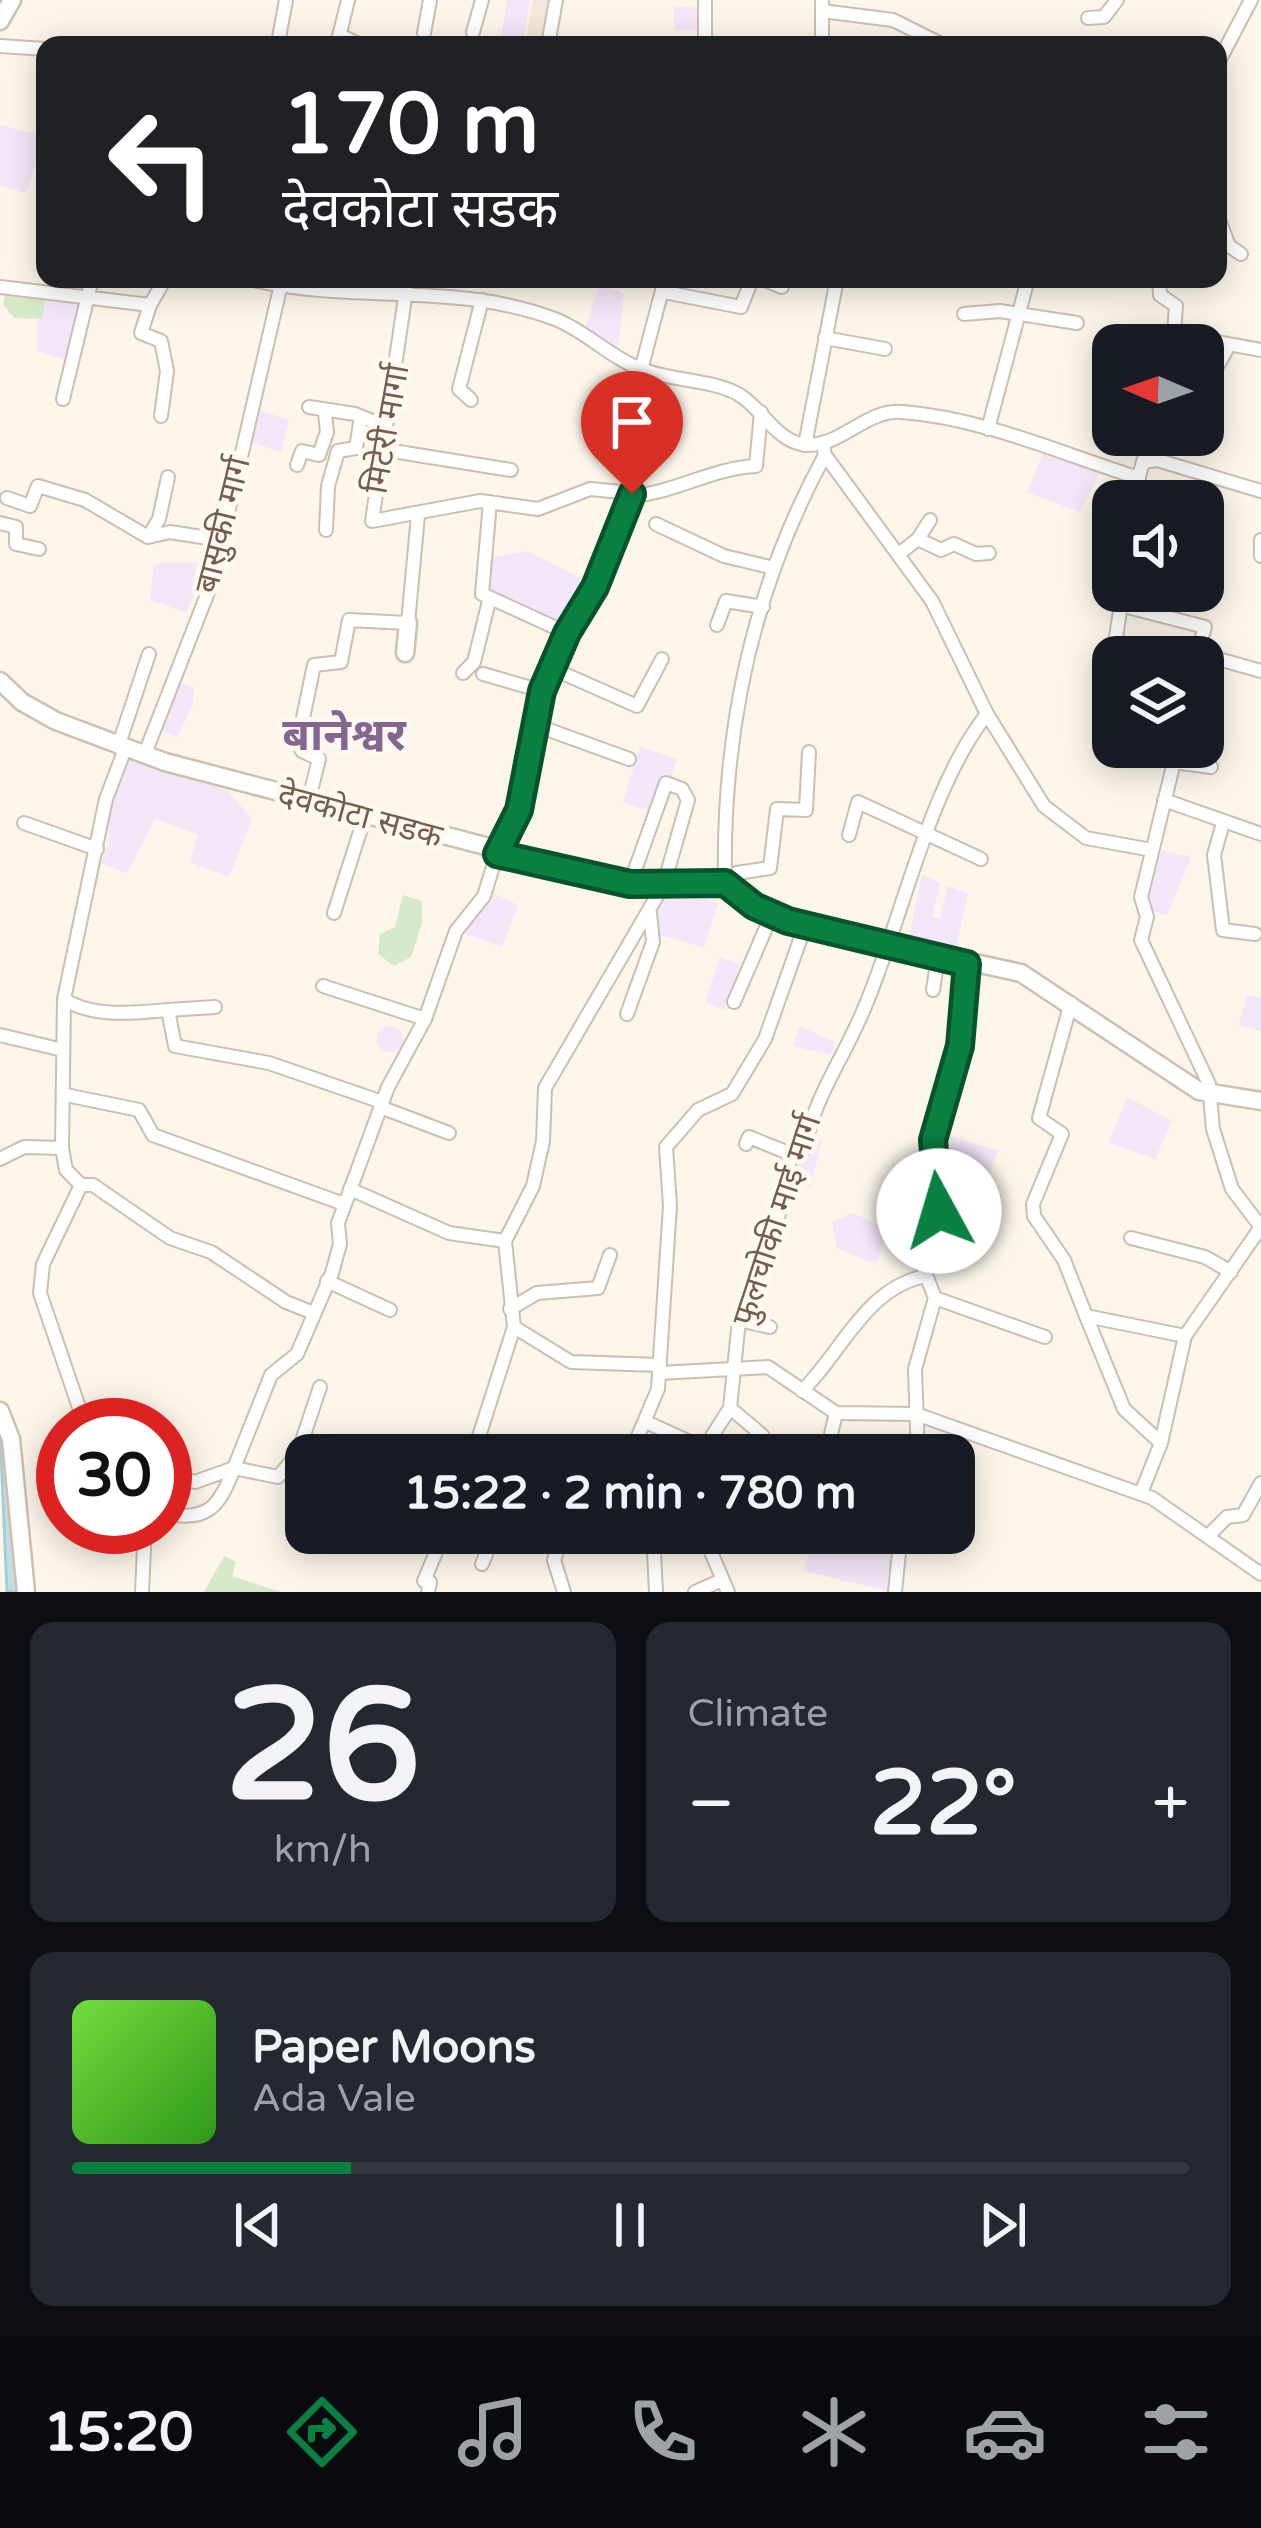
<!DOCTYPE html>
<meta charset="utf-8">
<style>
:root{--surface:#171b24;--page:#242831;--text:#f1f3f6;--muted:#9ea1a6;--line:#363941;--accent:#0b8043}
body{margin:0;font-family:"Varela Round","Noto Sans Devanagari",sans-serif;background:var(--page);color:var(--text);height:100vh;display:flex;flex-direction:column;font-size:45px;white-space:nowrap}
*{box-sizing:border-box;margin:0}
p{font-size:39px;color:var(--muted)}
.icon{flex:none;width:66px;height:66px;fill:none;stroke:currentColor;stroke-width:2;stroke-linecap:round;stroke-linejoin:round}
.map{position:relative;height:1592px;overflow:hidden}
.details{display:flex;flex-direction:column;gap:30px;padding:30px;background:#0d0f14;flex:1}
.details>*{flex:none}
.hud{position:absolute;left:36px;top:36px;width:1191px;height:252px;border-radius:24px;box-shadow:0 6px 30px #0003;background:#202124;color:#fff;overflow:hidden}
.needle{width:78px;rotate:272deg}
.fabs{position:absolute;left:1092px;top:324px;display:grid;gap:24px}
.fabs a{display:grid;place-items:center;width:132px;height:132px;border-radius:24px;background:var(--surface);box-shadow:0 6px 30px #0003;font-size:60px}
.speed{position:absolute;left:36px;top:1398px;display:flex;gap:24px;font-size:60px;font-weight:700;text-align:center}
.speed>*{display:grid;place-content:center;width:156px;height:156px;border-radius:50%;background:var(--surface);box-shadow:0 6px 30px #0003;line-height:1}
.speed .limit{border:18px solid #d22;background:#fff;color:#111}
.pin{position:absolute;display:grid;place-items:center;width:102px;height:102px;color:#fff;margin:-123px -51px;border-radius:50% 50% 50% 0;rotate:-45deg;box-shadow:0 0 12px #0007}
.pin .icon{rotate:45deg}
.me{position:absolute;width:132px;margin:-66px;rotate:354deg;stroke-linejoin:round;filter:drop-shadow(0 0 9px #0008)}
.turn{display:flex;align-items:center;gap:42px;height:252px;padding:0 48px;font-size:54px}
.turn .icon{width:156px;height:156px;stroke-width:2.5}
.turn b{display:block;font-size:84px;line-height:102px}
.big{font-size:90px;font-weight:700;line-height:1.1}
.details .widget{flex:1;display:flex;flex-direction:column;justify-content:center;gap:18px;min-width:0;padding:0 42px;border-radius:24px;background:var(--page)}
.details .dial{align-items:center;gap:0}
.dial b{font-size:156px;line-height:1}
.song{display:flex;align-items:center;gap:36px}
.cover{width:144px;height:144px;border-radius:18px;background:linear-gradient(135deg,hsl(100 70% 55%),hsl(110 70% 35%))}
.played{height:12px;border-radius:6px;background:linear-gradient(90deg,var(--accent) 25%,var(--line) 25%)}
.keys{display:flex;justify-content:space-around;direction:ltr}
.heat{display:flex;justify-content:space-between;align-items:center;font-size:66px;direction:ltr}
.details .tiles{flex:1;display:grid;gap:30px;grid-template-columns:1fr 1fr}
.widget:last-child{grid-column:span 2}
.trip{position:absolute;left:285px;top:1434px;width:690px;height:120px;border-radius:24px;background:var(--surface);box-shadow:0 6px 30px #0003;font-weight:700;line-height:120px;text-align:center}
.tabs{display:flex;height:192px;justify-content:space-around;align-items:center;background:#090b0e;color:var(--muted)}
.tabs .icon{width:84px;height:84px}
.tabs .selected{color:var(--accent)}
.tabs b{font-size:54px;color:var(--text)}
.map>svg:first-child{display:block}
.residential{fill:#f3e7d9}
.education{fill:#f2e6f8}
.green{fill:#d5e9c9}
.water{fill:#bfdee4;stroke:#a6cdd5;stroke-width:3}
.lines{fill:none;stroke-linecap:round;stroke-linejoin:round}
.street-casing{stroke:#cdbeb0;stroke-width:16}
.secondary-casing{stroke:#d0beae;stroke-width:21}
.street{stroke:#fff;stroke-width:12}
.secondary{stroke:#fff;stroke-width:16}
.route-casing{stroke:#07532c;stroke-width:30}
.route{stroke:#0b8043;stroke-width:21}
.labels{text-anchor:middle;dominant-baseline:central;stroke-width:10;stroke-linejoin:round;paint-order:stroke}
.street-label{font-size:33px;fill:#755d4e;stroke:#fef9f0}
.district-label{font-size:45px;font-weight:bold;fill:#846690;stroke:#fef9f0}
</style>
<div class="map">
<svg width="1261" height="1592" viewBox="0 0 1261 1592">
<rect width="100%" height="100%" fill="#fbf5ea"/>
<path class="residential" d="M 533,0 L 562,0 L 555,45 L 525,45 Z"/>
<g class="education">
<path d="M 507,0 L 530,0 L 523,45 L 500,45 Z"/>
<path d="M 674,6 L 699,8 L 699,30 L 674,30 Z"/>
<path d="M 0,125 L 45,136 L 26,193 L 0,186 Z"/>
<path d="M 600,285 L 624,293 L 618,351 L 583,333 Z"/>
<path d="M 47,297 L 90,299 L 69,361 L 37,351 L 37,322 Z"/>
<path d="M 259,410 L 289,420 L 281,452 L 249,441 Z"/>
<path d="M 1044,451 L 1102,468 L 1080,512 L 1027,492 Z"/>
<path d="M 527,551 L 594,585 L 567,629 L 485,593 L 492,557 Z"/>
<path d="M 164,562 L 208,563 L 186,612 L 150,600 L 154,566 Z"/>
<path d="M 173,681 L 194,688 L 193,704 L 177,737 L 158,730 Z"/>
<path d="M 640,747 L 677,759 L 669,785 L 658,783 L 650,811 L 623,803 Z"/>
<path d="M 126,758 L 228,791 L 252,819 L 229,877 L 190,862 L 198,835 L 155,818 L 127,873 L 101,863 L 109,842 L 108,804 Z"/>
<path d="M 1161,850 L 1191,857 L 1167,915 L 1150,910 L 1148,904 Z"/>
<path d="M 922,874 L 940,883 L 932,918 L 940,918 L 948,886 L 968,893 L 955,951 L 909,939 Z"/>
<path d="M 664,888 L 718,903 L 704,947 L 652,933 Z"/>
<path d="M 484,889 L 518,905 L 502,947 L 466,934 L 459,925 L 468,903 Z"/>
<path d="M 720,957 L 740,964 L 724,1010 L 705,1003 Z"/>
<path d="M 1247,995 L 1261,998 L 1261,1031 L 1239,1025 Z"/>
<circle cx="390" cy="1039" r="13"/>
<path d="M 800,1026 L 836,1043 L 830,1055 L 793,1046 Z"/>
<path d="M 1127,1097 L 1172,1121 L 1155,1159 L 1109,1143 Z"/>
<path d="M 941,1133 L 998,1151 L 990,1170 L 936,1157 Z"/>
<path d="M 805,1136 L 822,1139 L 810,1187 L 792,1178 Z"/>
<path d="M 853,1213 L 889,1230 L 875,1264 L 837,1248 L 832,1222 Z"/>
<path d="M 850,1533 L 898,1542 L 887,1591 L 804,1571 L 812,1539 L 846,1548 Z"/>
</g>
<g class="green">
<path d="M 6,290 L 46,295 L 42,319 L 14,318 L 3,304 Z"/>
<path d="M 403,895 L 422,901 L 422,923 L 411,957 L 394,966 L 378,954 L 380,934 L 395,927 Z"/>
<path d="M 224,1556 L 236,1562 L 232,1576 L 281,1592 L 204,1592 Z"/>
</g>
<path class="water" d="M 0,1429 L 4,1440 L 22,1592 L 7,1592 Z"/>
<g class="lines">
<g class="street-casing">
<g id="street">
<path d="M 822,0 L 822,45"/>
<path d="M 822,11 L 893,20 L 943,45"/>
<path d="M 1088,18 L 1104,17 L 1117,0"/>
<path d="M 473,32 L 482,0"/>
<path d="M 424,33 L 430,0"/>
<path d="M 340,35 L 360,45"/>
<path d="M 278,43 L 286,0"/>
<path d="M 337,45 L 348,0"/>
<path d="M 548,45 L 556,0"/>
<path d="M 705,45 L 705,0"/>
<path d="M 0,46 L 45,49"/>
<path d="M 1218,63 L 1251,0"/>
<path d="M 1218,217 L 1229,246 L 1241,254"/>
<path d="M 249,279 C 351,304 455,281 555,319 C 586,331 609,357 641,369 C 671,381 710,379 738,394 C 762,408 774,438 801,444 C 838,451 864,409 902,412 C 983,418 1062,454 1139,478"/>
<path d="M 762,279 L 782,287 L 785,279"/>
<path d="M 1159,279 L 1160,295 L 1176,306 L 1173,345"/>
<path d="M 0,287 L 150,305 L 165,279"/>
<path d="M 406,291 L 372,521 L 480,501 L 538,509 L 590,489 L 632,493"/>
<path d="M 664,292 L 741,307 L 752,279"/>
<path d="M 150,305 L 141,333 L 161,341 L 167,371 L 161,416"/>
<path d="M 964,314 L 1000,311 L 1077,323"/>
<path d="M 1178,335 L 1261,350"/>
<path d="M 825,338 L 885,349"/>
<path d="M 641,370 L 665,279"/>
<path d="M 1203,392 L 1228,347"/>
<path d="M 63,399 L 92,279"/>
<path d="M 471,400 L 459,389 L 482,300"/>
<path d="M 309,407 L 355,414 L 385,426"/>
<path d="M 988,429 L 1028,279"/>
<path d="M 805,445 L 837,279"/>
<path d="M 823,445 L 825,455 L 932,601 L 987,714 L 1044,806 L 1086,838 L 1152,850"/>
<path d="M 380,449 L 511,470"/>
<path d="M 1143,462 L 1151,435"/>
<path d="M 297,465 L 302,451 L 319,455 L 327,432 L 325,413"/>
<path d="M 631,496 C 675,493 712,468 756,466 L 761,412"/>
<path d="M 7,498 L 30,506 L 38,486 L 85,500 L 148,537 L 170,532 L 221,540"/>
<path d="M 1132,501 L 1143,462 L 1157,460 L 1261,491"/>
<path d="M 490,502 L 482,594 L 567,633"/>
<path d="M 0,523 L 16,527 L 16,544 L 39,549"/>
<path d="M 656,524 L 724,556 L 774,568"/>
<path d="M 326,530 L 328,486 L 338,451 L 356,448 L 361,417"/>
<path d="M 149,536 L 159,519 L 168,477"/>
<path d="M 918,539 L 930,520"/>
<path d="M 1261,540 L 1261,556"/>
<path d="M 900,553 L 918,539 L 941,550 L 954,544 L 976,554 L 989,553"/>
<path d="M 1203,563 L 1215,567"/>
<path d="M 1124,606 L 1205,627 L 1197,653 L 1261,671"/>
<path d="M 717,625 L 726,601 L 763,607"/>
<path d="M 1113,657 L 1123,591"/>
<path d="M 1113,660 L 1108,726 L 1113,742"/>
<path d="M 551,668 L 637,706 L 662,659"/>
<path d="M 463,673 L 474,662 L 489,601"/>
<path d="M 483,674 L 542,691"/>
<path d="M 538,726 L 629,759"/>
<path d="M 118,747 L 149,654"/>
<path d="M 144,756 L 212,582 L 282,280"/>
<path d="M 1174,762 L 1211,767"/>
<path d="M 1164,800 L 1261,834"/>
<path d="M 308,803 L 319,759 L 302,751 L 298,742 L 314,665 L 341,662 L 349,620 L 408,623 L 418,515"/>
<path d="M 24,823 L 97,849"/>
<path d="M 1223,823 L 1214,855 L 1223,930 L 1255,934"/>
<path d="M 849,835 L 858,802 L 981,859"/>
<path d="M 725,883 C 722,733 753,587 825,455"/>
<path d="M 725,883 L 737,873 L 770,868 L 777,809 L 806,810 L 809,752"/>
<path d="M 334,913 L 365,816"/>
<path d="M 323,986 L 425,1019"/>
<path d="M 933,990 L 938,957"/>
<path d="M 64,999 C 92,1018 136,1013 168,1010 L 175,1046 L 269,1063 L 382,1102"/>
<path d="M 734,1002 L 772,914"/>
<path d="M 1071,1003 L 1039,1118 L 1062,1134 L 1033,1204 L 1034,1216 L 1064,1260 L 1086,1316 L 1185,1336 L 1261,1227 L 1232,1189 L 1213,1129 L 1209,1084 L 1141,940 L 1147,917 L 1141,897 L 1174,762 L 1117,747"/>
<path d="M 168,1010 L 215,1007"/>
<path d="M 627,1014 L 653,942 L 650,913"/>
<path d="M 0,1035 L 63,1050"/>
<path d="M 66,1095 L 139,1110 L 153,1135 L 344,1204"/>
<path d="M 380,1107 L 449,1133"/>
<path d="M 746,1144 L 749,1137 L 791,1154"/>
<path d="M 0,1159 L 24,1147 L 62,1148"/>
<path d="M 81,1185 L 66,1170 L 62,1148 L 64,999 L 106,799 L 125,749"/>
<path d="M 81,1185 L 93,1185 L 170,1238 L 211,1252 L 286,1302 L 311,1312"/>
<path d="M 81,1185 L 43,1264 L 40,1293 L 85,1425"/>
<path d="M 350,1189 L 449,1233 L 505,1241"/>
<path d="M 1131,1238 L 1205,1257 L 1231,1272"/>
<path d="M 327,1281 L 390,1310"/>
<path d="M 935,1298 L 1045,1337"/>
<path d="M 510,1309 L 537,1293 L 598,1288 L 610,1255"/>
<path d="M 1086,1316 L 1124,1409 L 1161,1443"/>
<path d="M 739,1320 L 770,1327"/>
<path d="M 514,1327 L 571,1362 L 660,1365"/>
<path d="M 659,1373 L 768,1367 L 836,1413 L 916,1414 L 1152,1498 L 1261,1574"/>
<path d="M 802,1391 C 842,1352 866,1287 926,1276"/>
<path d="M 730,1408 L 762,1435 L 754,1455"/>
<path d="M 646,1422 L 703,1448 L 703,1454"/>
<path d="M 298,1453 L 320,1387"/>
<path d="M 473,1455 L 514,1327 L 505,1241 L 533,1186 L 543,1141 L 545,1088 L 664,884 L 688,800 L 682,789 L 666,783 L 630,884"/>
<path d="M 630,1455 L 658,1389 L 670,1206 L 666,1147 L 698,1110 L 732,1094 L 765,1039 L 805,926"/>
<path d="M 700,1455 L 730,1408 L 739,1320 L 778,1218 L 791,1154 L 804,1149 C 815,1094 846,1055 866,1004 C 903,916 929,787 987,714"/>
<path d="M 826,1455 L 836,1413"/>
<path d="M 918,1455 L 915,1369 L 935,1298 L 914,1244 L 939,1211 L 933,1140 L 960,1046 L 967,964"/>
<path d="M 306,1457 L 298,1453 L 278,1477 L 234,1468 L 271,1375 L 297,1354 L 332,1273 L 340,1244 L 338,1223 L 388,1087 L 425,1019 L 456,931 L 484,896 L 500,844 L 519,810 L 542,691 L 567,633 L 595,587 L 631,496 L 647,371"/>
<path d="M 165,1474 L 195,1482 L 234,1468 C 220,1506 207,1523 165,1513"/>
<path d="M 1141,1493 L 1161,1443 L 1185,1336"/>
<path d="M 563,1533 L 554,1560 L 564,1592"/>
<path d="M 653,1533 L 656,1592"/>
<path d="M 703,1533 L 728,1592"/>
<path d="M 1208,1536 L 1227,1517 L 1243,1515 L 1261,1483"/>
<path d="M 482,1564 L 495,1533"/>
<path d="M 142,1592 L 145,1527"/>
<path d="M 428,1592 L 430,1582 L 424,1581 L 444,1533"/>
<path d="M 695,1592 L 722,1580"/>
<path d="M 895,1592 L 901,1533"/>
</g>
</g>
<g class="secondary-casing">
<g id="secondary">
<path d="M 0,21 L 12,0"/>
<path d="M 405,653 L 408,623"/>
<path d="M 0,681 L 22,702 L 56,721 L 165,762 L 630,884 L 725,883 L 754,906 L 805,926 L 1021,973 L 1199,1091 L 1261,1101"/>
<path d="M 0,1411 L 11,1439 L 26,1592"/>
</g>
</g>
<use href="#street" class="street"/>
<use href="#secondary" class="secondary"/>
</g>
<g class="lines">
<g class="route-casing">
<path id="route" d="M 632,494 L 595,587 L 567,633 L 542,691 L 519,810 L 497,854 L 630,884 L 725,883 L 754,906 L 788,921 L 967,964 L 960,1046 L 933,1140 L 939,1211"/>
</g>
<use href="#route" class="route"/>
</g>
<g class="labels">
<g class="street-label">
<text transform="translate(387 429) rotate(-80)">मिटेरी मार्गा</text>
<text transform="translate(223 525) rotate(-76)">बासुकी मार्ग</text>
<text transform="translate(360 816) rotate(15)">देवकोटा सडक</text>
<text transform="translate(777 1220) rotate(-72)">फुलचोकी माई मार्ग</text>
</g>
<g class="district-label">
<text x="344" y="736">बानेश्वर</text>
</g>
</g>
</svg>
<div class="fabs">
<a><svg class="needle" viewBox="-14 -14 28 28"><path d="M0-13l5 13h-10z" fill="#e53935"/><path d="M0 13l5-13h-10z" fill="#9ea1a6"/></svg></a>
<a><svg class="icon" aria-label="sound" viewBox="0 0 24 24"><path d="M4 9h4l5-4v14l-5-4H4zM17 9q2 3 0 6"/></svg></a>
<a><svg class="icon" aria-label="layers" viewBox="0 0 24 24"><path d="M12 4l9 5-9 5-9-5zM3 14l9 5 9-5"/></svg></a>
</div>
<div class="speed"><div class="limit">30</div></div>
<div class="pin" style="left:632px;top:494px;background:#d93025"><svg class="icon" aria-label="arrive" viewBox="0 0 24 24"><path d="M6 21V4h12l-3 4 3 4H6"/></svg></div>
<svg class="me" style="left:939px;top:1211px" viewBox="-20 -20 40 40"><circle r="19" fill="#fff"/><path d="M0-13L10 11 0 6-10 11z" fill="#0b8043"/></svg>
<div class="trip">15:22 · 2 min · 780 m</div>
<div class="hud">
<div class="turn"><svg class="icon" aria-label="left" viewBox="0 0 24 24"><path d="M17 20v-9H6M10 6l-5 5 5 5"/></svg><div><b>170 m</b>देवकोटा सडक</div></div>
</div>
</div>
<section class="details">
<div class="tiles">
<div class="widget dial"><b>26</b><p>km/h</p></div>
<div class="widget"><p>Climate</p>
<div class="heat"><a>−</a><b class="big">22°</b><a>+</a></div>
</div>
<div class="widget">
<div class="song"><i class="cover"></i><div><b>Paper Moons</b><p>Ada Vale</p></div></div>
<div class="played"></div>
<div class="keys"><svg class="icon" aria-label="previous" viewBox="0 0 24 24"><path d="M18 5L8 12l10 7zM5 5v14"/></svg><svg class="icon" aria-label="pause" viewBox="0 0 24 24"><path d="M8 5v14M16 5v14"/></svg><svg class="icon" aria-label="next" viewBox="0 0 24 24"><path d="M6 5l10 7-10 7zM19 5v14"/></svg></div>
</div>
</div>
</section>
<nav class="tabs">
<b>15:20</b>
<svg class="icon selected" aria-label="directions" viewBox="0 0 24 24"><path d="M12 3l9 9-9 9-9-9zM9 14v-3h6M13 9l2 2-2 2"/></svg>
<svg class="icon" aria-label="music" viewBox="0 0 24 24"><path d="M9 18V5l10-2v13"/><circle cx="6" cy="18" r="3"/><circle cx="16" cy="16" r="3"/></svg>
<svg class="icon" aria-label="phone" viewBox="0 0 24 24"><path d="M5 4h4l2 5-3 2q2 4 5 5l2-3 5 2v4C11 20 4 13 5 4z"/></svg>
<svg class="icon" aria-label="climate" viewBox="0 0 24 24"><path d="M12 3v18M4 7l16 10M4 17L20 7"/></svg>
<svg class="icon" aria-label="car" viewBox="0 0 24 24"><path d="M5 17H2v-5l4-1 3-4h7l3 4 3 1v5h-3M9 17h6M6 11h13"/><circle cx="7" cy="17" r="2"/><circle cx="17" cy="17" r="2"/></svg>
<svg class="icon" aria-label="filters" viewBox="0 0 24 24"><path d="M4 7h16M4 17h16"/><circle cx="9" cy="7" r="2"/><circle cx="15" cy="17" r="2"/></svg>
</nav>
